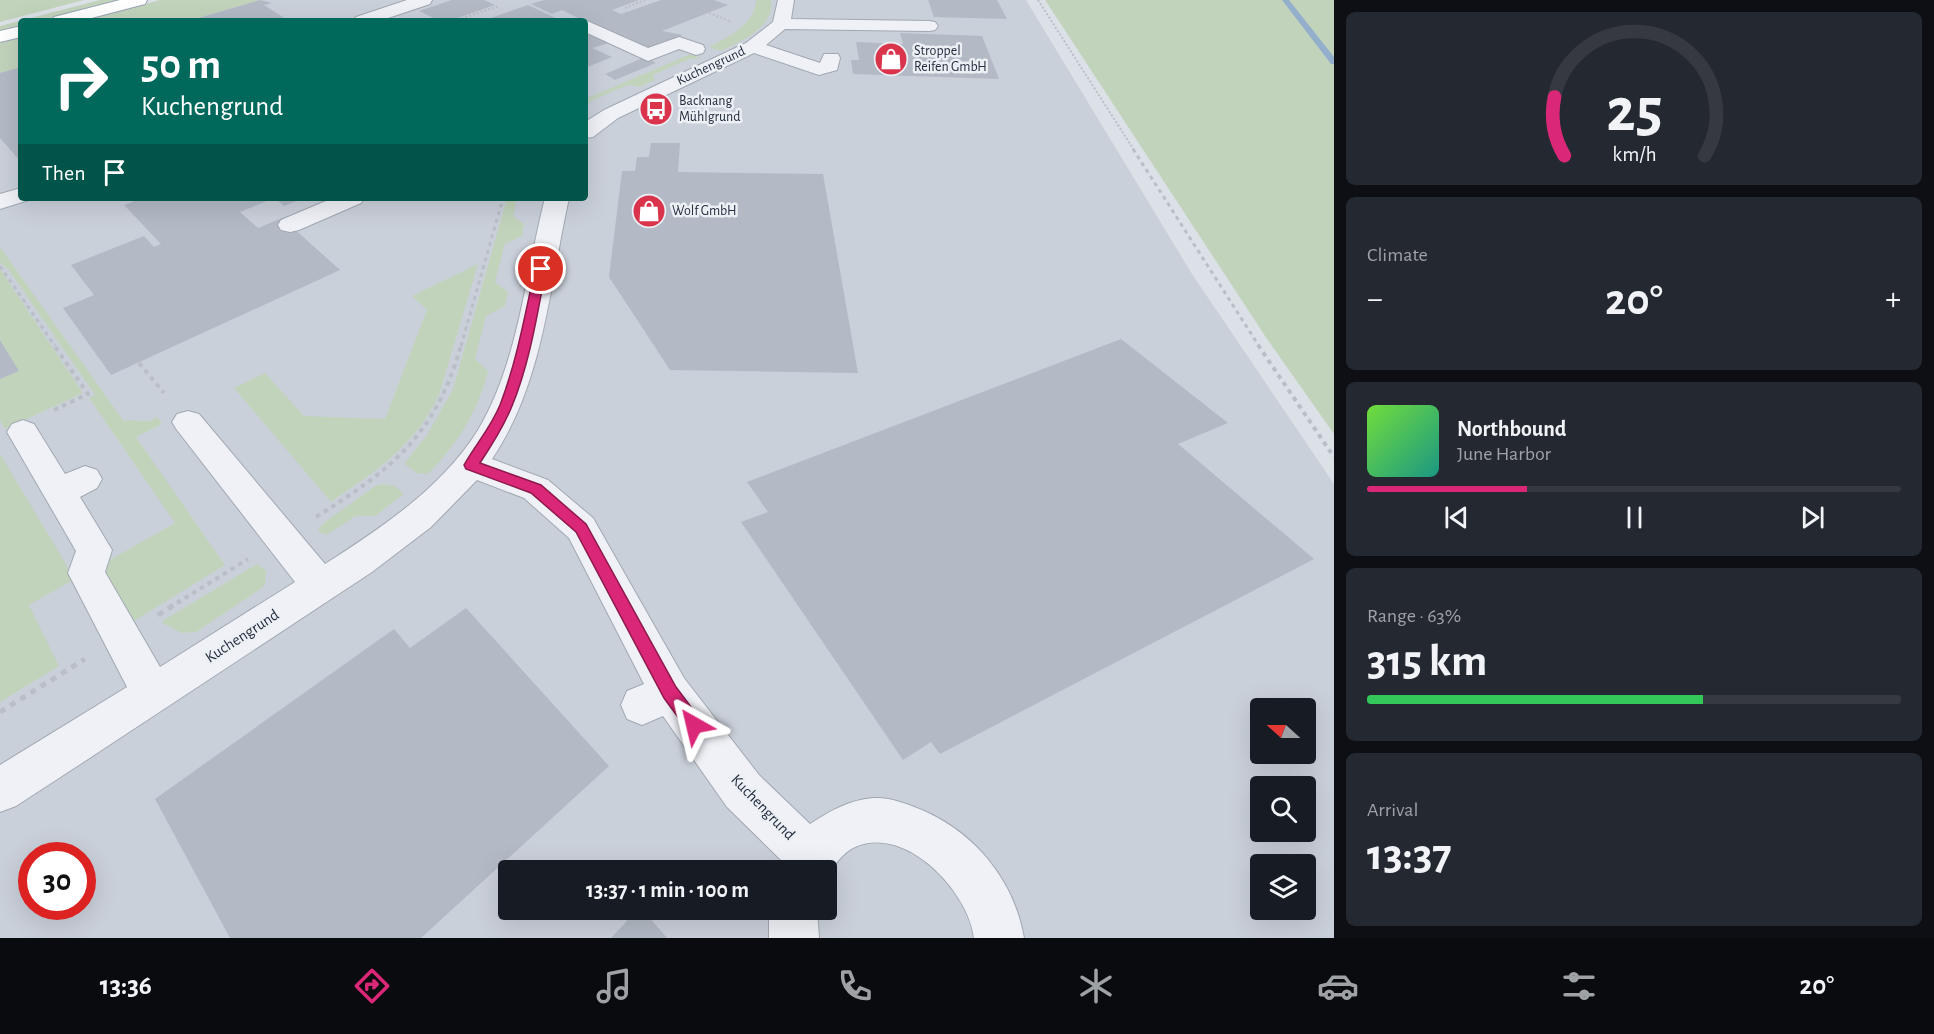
<!DOCTYPE html>
<meta charset="utf-8">
<style>
:root{--surface:#171b24;--page:#242831;--text:#f1f3f6;--muted:#9ea1a6;--line:#363941;--accent:#db2777}
body{margin:0;font-family:"Alegreya Sans",sans-serif;background:var(--page);color:var(--text);height:100vh;display:flex;flex-direction:column;font-size:22px;white-space:nowrap}
*{box-sizing:border-box;margin:0}
p{font-size:20px;color:var(--muted)}
.icon{flex:none;width:33px;height:33px;fill:none;stroke:currentColor;stroke-width:2;stroke-linecap:round;stroke-linejoin:round}
.map{position:relative;flex:1;overflow:hidden}
.panel{display:flex;flex-direction:column;gap:12px;padding:12px;background:#0d0f14;width:600px}
.panel>*{flex:none}
.top-card{position:absolute;left:18px;top:18px;width:570px;height:183px;border-radius:6px;box-shadow:0 6px 24px #0002;background:#00695c;color:#fff;overflow:hidden}
.needle{width:39px;rotate:291deg}
.controls{position:absolute;left:1250px;top:698px;display:grid;gap:12px}
.controls a{display:grid;place-items:center;width:66px;height:66px;border-radius:6px;background:var(--surface);box-shadow:0 6px 24px #0002;font-size:30px}
.speed{position:absolute;left:18px;top:842px;display:flex;gap:12px;font-size:30px;font-weight:700;text-align:center}
.speed>*{display:grid;place-content:center;width:78px;height:78px;border-radius:50%;background:var(--surface);box-shadow:0 6px 24px #0002;line-height:1}
.speed .limit{border:9px solid #d22;background:#fff;color:#111}
.pin{position:absolute;display:grid;place-items:center;width:51px;height:51px;color:#fff;margin:-26px;border:3px solid #fff;border-radius:50%;box-shadow:0 2px 6px #0007}
.me{position:absolute;width:66px;margin:-33px;rotate:323deg;stroke-linejoin:round;filter:drop-shadow(0 0 4px #0008)}
.turn{display:flex;align-items:center;gap:21px;height:126px;padding:0 24px;font-size:27px}
.turn .icon{width:78px;height:78px;stroke-width:2.5}
.turn b{display:block;font-size:42px;line-height:51px}
.then{display:flex;align-items:center;height:57px;padding:0 24px;background:#0003;gap:12px;font-size:22px}
.big{font-size:45px;font-weight:600;line-height:1.1}
.panel .tile{flex:1;display:flex;flex-direction:column;justify-content:center;gap:9px;min-width:0;padding:0 21px;border-radius:9px;background:var(--page)}
.panel .dial{align-items:center;gap:0}
.dial svg{height:156px;overflow:visible;fill:none;stroke:var(--line);stroke-width:7;stroke-linecap:round;text-anchor:middle}
.dial text{fill:var(--text);stroke:none}
.song{display:flex;align-items:center;gap:18px}
.cover{width:72px;height:72px;border-radius:9px;background:linear-gradient(135deg,hsl(100 70% 55%),hsl(170 70% 35%))}
.played{height:6px;border-radius:3px;background:linear-gradient(90deg,var(--accent) 30%,var(--line) 30%)}
.keys{display:flex;justify-content:space-around;direction:ltr}
.heat{display:flex;justify-content:space-between;align-items:center;font-size:33px;direction:ltr}
.charge{height:9px;border-radius:4px;background:linear-gradient(90deg,#34c759 63%,var(--line) 0)}
.trip{position:absolute;left:498px;top:860px;width:339px;height:60px;border-radius:6px;background:var(--surface);box-shadow:0 6px 24px #0002;font-weight:600;line-height:60px;text-align:center}
.dock{display:flex;height:96px;justify-content:space-around;align-items:center;background:#090b0e;color:var(--muted)}
.dock .icon{width:42px;height:42px}
.dock .current{color:var(--accent)}
.dock b{font-size:27px;color:var(--text)}
main{display:flex;flex:1;min-height:0}
.map>svg:first-child{display:block}
.built{fill:#cad0da;fill-rule:evenodd}
.green{fill:#c2d3bc}
.lines{fill:none;stroke-linecap:round;stroke-linejoin:round}
.stream{fill:#93afcc;fill-rule:evenodd}
.building{fill:#b3bac5}
.minor-casing{stroke:#a1a8b2;stroke-width:2}
.major-casing{stroke:#9aa5b5;stroke-width:2}
.path-far3{stroke:#babec6;stroke-width:2;stroke-dasharray:2 2;stroke-linecap:butt}
.path-far2{stroke:#babec6;stroke-width:3;stroke-dasharray:4 4;stroke-linecap:butt}
.path-far1{stroke:#babec6;stroke-width:4;stroke-dasharray:4.5 4.5;stroke-linecap:butt}
.path{stroke:#babec6;stroke-width:5;stroke-dasharray:6 6;stroke-linecap:butt}
.minor{fill:#eff1f6;fill-rule:evenodd}
.major{fill:#fff;fill-rule:evenodd}
.route{fill:#db2777;stroke:#8e194d;stroke-width:1.5}
.labels{text-anchor:middle;dominant-baseline:central;stroke-width:5;stroke-linejoin:round;paint-order:stroke}
.far-poi-label{font-size:14px;fill:#252e3f;stroke:#ecf0f5;text-anchor:start}
.far-street-label{font-size:14px;fill:#252e3f;stroke:#ecf0f5}
.street-label{font-size:16px;fill:#252e3f;stroke:#ecf0f5}
</style>
<main>
<div class="map">
<svg width="1334" height="938" viewBox="0 0 1334 938">
<rect width="100%" height="100%" fill="#dce1e8"/>
<path class="built" d="M 207,0 L 1026,0 L 1192,274 L 1334,484 L 1334,938 L 0,938 L 0,59 L 21,53 L 21,198 L 585,198 L 585,21 L 133,21 ZM 1260,708 L 1305,708 L 1305,753 L 1260,753 ZM 1260,786 L 1305,786 L 1305,831 L 1260,831 ZM 32,855 L 82,855 L 82,906 L 32,906 ZM 1260,864 L 1305,864 L 1305,909 L 1260,909 ZM 508,870 L 826,870 L 826,909 L 508,909 Z"/>
<g class="green">
<path d="M 0,0 L 84,0 L 0,22 Z"/>
<path d="M 100,0 L 123,0 L 43,21 L 21,21 L 21,27 L 0,32 L 0,26 Z"/>
<path d="M 160,0 L 260,0 L 186,21 L 81,21 Z"/>
<path d="M 756,0 L 771,0 C 776,27 740,42 721,51 L 709,47 C 728,37 755,25 756,0 Z"/>
<path d="M 1045,0 L 1334,0 L 1334,434 L 1267,339 Z"/>
<path d="M 21,37 L 21,67 L 0,73 L 0,43 Z"/>
<path d="M 691,54 L 701,59 L 689,59 L 653,75 L 655,80 L 640,87 L 628,85 L 590,101 L 585,110 L 585,99 Z"/>
<path d="M 507,198 L 517,198 L 513,216 L 524,224 L 522,236 L 505,244 L 495,282 L 508,292 L 505,306 L 486,316 L 475,359 L 488,371 C 479,410 456,446 428,474 L 417,473 L 404,464 L 427,435 L 453,389 Z"/>
<path d="M 0,247 L 123,420 L 149,421 L 157,417 L 162,424 L 136,437 L 225,565 L 134,621 L 101,565 L 175,523 L 89,398 L 95,395 L 8,269 L 0,263 Z"/>
<path d="M 478,264 L 439,395 C 415,446 376,471 331,502 L 234,388 L 265,373 L 304,416 L 385,419 L 427,310 L 412,296 Z"/>
<path d="M 0,269 L 83,393 L 5,429 L 0,420 L 0,379 L 19,371 L 0,340 Z"/>
<path d="M 0,454 L 75,579 L 29,605 L 59,666 L 0,702 Z"/>
<path d="M 382,484 L 395,486 L 404,494 L 375,516 L 356,516 L 326,535 L 318,531 L 319,528 L 325,522 L 375,486 Z"/>
<path d="M 257,564 L 266,571 L 265,585 L 262,588 L 196,632 L 182,633 L 162,623 L 164,620 Z"/>
</g>
<g class="lines">
<path class="stream" d="M 1282,0 L 1289,0 L 1334,57 L 1334,64 L 1331,64 Z"/>
</g>
<g class="building">
<path d="M 260,0 L 272,3 L 264,5 L 289,21 L 188,21 Z"/>
<path d="M 452,0 L 484,0 L 495,5 L 449,21 L 440,21 L 419,11 Z"/>
<path d="M 544,0 L 639,0 L 612,10 L 621,14 L 661,0 L 714,0 L 728,5 L 662,31 L 683,35 L 648,52 L 585,21 L 579,21 L 582,20 L 562,10 L 552,14 L 531,4 Z"/>
<path d="M 928,0 L 997,0 L 1007,19 L 934,17 Z"/>
<path d="M 528,5 L 562,21 L 482,21 Z"/>
<path d="M 585,31 L 609,43 L 592,48 L 612,57 L 585,68 Z"/>
<path d="M 900,33 L 982,36 L 999,79 L 853,74 L 851,60 L 859,60 L 856,42 L 903,44 Z"/>
<path d="M 645,57 L 656,63 L 615,80 L 605,74 Z"/>
<path d="M 21,67 L 21,162 L 0,138 L 0,73 Z"/>
<path d="M 651,143 L 680,143 L 678,172 L 823,174 L 858,373 L 670,370 L 609,277 L 622,171 L 635,171 L 637,157 L 649,157 Z"/>
<path d="M 143,198 L 304,198 L 284,206 L 274,198 L 240,212 L 258,228 L 282,218 L 340,270 L 111,375 L 63,308 L 94,295 L 71,265 L 144,236 L 154,247 L 161,244 L 124,205 Z"/>
<path d="M 1121,339 L 1228,423 L 1178,444 L 1314,559 L 940,754 L 931,742 L 903,760 L 741,522 L 768,512 L 747,482 Z"/>
<path d="M 0,340 L 19,371 L 0,379 Z"/>
<path d="M 466,608 L 609,766 L 421,938 L 230,938 L 155,799 L 394,629 L 410,648 Z"/>
<path d="M 638,909 L 642,909 L 667,938 L 611,938 Z"/>
</g>
<g class="lines">
<g class="minor-casing">
<g id="minor">
<path d="M 407,0 L 432,0 L 430,4 L 379,21 L 353,21 L 356,17 Z"/>
<path d="M 778,0 L 794,0 L 791,19 L 929,21 L 935,22 L 938,26 L 935,30 L 929,31 L 785,29 L 766,45 L 820,63 L 824,54 L 838,54 L 840,58 L 837,70 L 819,75 L 754,53 L 618,118 L 593,137 L 585,138 L 585,122 L 604,110 L 746,43 L 773,22 Z"/>
<path d="M 585,20 L 648,48 L 679,37 L 703,45 L 705,49 L 703,53 L 696,55 L 679,49 L 648,61 L 585,32 L 585,21 L 580,21 Z"/>
<path d="M 21,188 L 21,198 L 31,198 L 29,200 L 0,209 L 0,194 Z"/>
<path d="M 333,198 L 365,198 L 361,203 L 299,230 L 290,232 L 281,230 L 278,225 L 281,220 Z"/>
<path d="M 545,198 L 569,198 C 549,287 544,382 492,459 L 548,480 L 593,518 L 684,678 L 759,775 L 810,824 C 830,811 849,800 873,798 C 890,797 907,804 922,810 C 975,833 1014,880 1024,938 L 974,938 C 969,892 906,824 855,847 C 842,853 835,865 826,877 L 826,870 L 780,870 L 783,862 L 727,807 L 663,716 L 642,725 L 627,719 L 621,705 L 627,691 L 644,684 L 569,538 L 524,498 L 477,480 L 431,527 L 372,572 L 82,763 L 16,806 L 0,812 L 0,765 L 127,687 L 68,573 L 76,551 L 7,432 L 12,424 L 23,420 L 34,424 L 65,474 L 85,466 L 97,470 L 102,479 L 97,488 L 80,497 L 112,550 L 105,572 L 160,667 L 295,582 L 177,430 L 172,422 L 177,414 L 188,411 L 199,414 L 325,564 C 381,528 442,488 478,430 C 518,364 526,272 545,198 Z"/>
<path d="M 769,909 L 817,909 L 819,938 L 769,938 Z"/>
</g>
</g>
<g class="major-casing">
<g id="major">
<path d="M 120,0 L 147,0 L 145,4 L 80,21 L 51,21 L 54,17 Z"/>
<path d="M 21,26 L 21,37 L 0,42 L 0,31 Z"/>
</g>
</g>
<g class="path-far3">
<path d="M 1038,0 L 1134,150"/>
<path d="M 625,8 L 645,0"/>
<path d="M 709,13 L 732,22"/>
<path d="M 454,21 L 499,6"/>
</g>
<g class="path-far2">
<path d="M 1133,149 L 1259,346"/>
<path d="M 0,266 L 55,346"/>
<path d="M 461,346 L 503,198"/>
</g>
<g class="path-far1">
<path d="M 1258,345 L 1334,457"/>
<path d="M 139,363 L 164,393"/>
<path d="M 54,410 L 88,394 L 54,345"/>
<path d="M 316,517 C 392,469 436,435 461,345"/>
<path d="M 177,603 L 248,559"/>
</g>
<g class="path">
<path d="M 158,615 L 180,601"/>
<path d="M 0,712 L 85,659"/>
</g>
<use href="#minor" class="minor"/>
<use href="#major" class="major"/>
</g>
<path class="route" d="M 541,266 L 546,269 C 537,315 530,362 512,406 C 504,426 492,445 480,463 L 541,485 L 586,524 L 676,687 L 700,719 L 703,725 L 700,731 L 694,734 L 688,731 L 664,698 L 576,532 L 531,493 L 466,469 L 464,465 C 476,444 491,427 500,405 C 517,361 525,314 535,269 Z"/>
<defs>
<g id="shop-disc" transform="scale(1.725)"><circle r="9.5" fill="#da344d" stroke="#ecf0f5"/><path d="M-5-2.5h2.3a2.7 3.5 0 0 1 5.4 0H5L5.5 6h-11ZM-1.5-2.5h3a1.5 2.3 0 0 0-3 0Z" fill="#fff"/></g>
<g id="bus-disc" transform="scale(1.725)"><circle r="9.5" fill="#da344d" stroke="#ecf0f5"/><path d="M-5-6H5V4H4V6H2V4H-2V6H-4V4H-5ZM-3.5-4V0h7V-4ZM-3.5 1.2v1.5H-2V1.2ZM2 1.2v1.5H3.5V1.2Z" fill="#fff"/></g>
</defs>
<g fill-rule="evenodd">
<use href="#shop-disc" x="891" y="59"/>
<use href="#bus-disc" x="656" y="109"/>
<use href="#shop-disc" x="649" y="211"/>
</g>
<g class="labels">
<g class="far-poi-label">
<text x="914" y="51">Stroppel<tspan x="914" dy="16">Reifen GmbH</tspan></text>
<text x="679" y="101">Backnang<tspan x="679" dy="16">Mühlgrund</tspan></text>
<text x="672" y="211">Wolf GmbH</text>
</g>
<g class="far-street-label">
<text transform="translate(711 66) rotate(-25)">Kuchengrund</text>
</g>
<g class="street-label">
<text transform="translate(242 636) rotate(-33)">Kuchengrund</text>
<text transform="translate(763 807) rotate(46)">Kuchengrund</text>
</g>
</g>
</svg>
<div class="controls">
<a><svg class="needle" viewBox="-14 -14 28 28"><path d="M0-13l5 13h-10z" fill="#e53935"/><path d="M0 13l5-13h-10z" fill="#9ea1a6"/></svg></a>
<a><svg class="icon" aria-label="search" viewBox="0 0 24 24"><circle cx="10" cy="10" r="6"/><path d="M15 15l6 6"/></svg></a>
<a><svg class="icon" aria-label="layers" viewBox="0 0 24 24"><path d="M12 4l9 5-9 5-9-5zM3 14l9 5 9-5"/></svg></a>
</div>
<div class="speed"><div class="limit">30</div></div>
<div class="pin" style="left:541px;top:269px;background:#d93025"><svg class="icon" aria-label="arrive" viewBox="0 0 24 24"><path d="M6 21V4h12l-3 4 3 4H6"/></svg></div>
<svg class="me" style="left:694px;top:725px" viewBox="-20 -20 40 40"><path d="M0-17L14 15 0 8-14 15z" fill="#db2777" stroke="#fff" stroke-width="4"/></svg>
<div class="trip">13:37 · 1 min · 100 m</div>
<div class="top-card">
<div class="turn"><svg class="icon" aria-label="right" viewBox="0 0 24 24"><path d="M7 20v-9h11M14 6l5 5-5 5"/></svg><div><b>50 m</b>Kuchengrund</div></div>
<div class="then">Then<svg class="icon" aria-label="arrive" viewBox="0 0 24 24"><path d="M6 21V4h12l-3 4 3 4H6"/></svg></div>
</div>
</div>
<section class="panel">
<div class="tile dial"><svg viewBox="0 0 100 80">
<path d="M14 69A42 42 0 1 1 86 69"/>
<path d="M14 69A42 42 0 0 1 9 39" stroke="#db2777"/>
<text x="50" y="56" font-size="32" font-weight="700">25</text>
<text x="50" y="72" font-size="11">km/h</text>
</svg></div>
<div class="tile"><p>Climate</p>
<div class="heat"><a>−</a><b class="big">20°</b><a>+</a></div>
</div>
<div class="tile">
<div class="song"><i class="cover"></i><div><b>Northbound</b><p>June Harbor</p></div></div>
<div class="played"></div>
<div class="keys"><svg class="icon" aria-label="previous" viewBox="0 0 24 24"><path d="M18 5L8 12l10 7zM5 5v14"/></svg><svg class="icon" aria-label="pause" viewBox="0 0 24 24"><path d="M8 5v14M16 5v14"/></svg><svg class="icon" aria-label="next" viewBox="0 0 24 24"><path d="M6 5l10 7-10 7zM19 5v14"/></svg></div>
</div>
<div class="tile"><p>Range · 63%</p><b class="big">315 km</b><div class="charge"></div></div>
<div class="tile"><p>Arrival</p><b class="big">13:37</b></div>
</section>
</main>
<nav class="dock">
<b>13:36</b>
<svg class="icon current" aria-label="directions" viewBox="0 0 24 24"><path d="M12 3l9 9-9 9-9-9zM9 14v-3h6M13 9l2 2-2 2"/></svg>
<svg class="icon" aria-label="music" viewBox="0 0 24 24"><path d="M9 18V5l10-2v13"/><circle cx="6" cy="18" r="3"/><circle cx="16" cy="16" r="3"/></svg>
<svg class="icon" aria-label="phone" viewBox="0 0 24 24"><path d="M5 4h4l2 5-3 2q2 4 5 5l2-3 5 2v4C11 20 4 13 5 4z"/></svg>
<svg class="icon" aria-label="climate" viewBox="0 0 24 24"><path d="M12 3v18M4 7l16 10M4 17L20 7"/></svg>
<svg class="icon" aria-label="car" viewBox="0 0 24 24"><path d="M5 17H2v-5l4-1 3-4h7l3 4 3 1v5h-3M9 17h6M6 11h13"/><circle cx="7" cy="17" r="2"/><circle cx="17" cy="17" r="2"/></svg>
<svg class="icon" aria-label="filters" viewBox="0 0 24 24"><path d="M4 7h16M4 17h16"/><circle cx="9" cy="7" r="2"/><circle cx="15" cy="17" r="2"/></svg>
<b>20°</b>
</nav>
